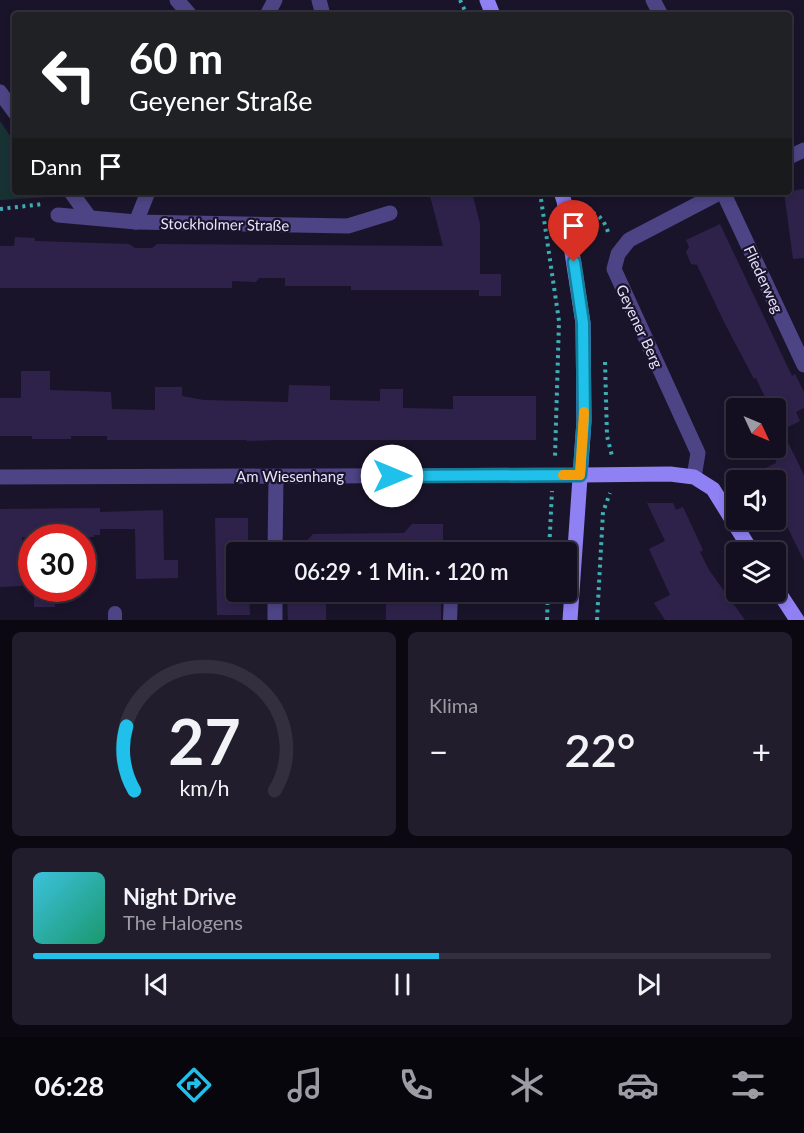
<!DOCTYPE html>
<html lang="de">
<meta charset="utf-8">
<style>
:root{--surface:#140f20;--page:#211d2d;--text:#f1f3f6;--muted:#9d9ca5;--line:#332f3e;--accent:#1fc0ea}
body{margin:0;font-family:Lato,sans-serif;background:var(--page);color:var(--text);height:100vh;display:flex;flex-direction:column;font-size:22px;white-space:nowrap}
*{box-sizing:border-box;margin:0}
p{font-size:20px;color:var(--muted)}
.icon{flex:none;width:33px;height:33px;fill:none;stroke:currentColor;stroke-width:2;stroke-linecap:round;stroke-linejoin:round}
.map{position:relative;height:620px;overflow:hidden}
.side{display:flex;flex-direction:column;gap:12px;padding:12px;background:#0b0812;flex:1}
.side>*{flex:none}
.hud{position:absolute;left:12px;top:12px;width:780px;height:183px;border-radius:6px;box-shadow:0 3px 9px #0003,0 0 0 2px var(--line);background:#202124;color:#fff;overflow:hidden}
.needle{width:39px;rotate:134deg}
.buttons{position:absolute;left:726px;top:398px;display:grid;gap:12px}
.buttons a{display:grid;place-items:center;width:60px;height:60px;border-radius:6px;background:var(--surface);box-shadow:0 3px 9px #0003,0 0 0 2px var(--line);font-size:30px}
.speed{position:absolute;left:18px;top:524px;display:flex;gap:12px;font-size:30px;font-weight:700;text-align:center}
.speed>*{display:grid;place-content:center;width:78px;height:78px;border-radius:50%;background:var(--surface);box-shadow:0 3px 9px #0003,0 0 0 2px var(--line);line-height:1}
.speed .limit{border:9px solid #d22;background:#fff;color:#111}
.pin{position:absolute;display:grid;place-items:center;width:51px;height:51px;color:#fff;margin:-62px -26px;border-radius:50% 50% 50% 0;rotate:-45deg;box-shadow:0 0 6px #0007}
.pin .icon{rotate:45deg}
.me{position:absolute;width:66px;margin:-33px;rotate:90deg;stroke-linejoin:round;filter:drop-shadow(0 0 4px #0008)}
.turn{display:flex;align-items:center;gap:21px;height:126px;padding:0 18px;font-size:27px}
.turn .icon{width:78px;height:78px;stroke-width:2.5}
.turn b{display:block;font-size:42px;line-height:51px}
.then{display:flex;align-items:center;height:57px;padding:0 18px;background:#0003;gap:12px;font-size:22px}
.big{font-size:45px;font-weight:600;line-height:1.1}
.side .card{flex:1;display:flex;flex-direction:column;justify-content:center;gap:9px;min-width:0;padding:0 21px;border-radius:9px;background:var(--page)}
.side .dial{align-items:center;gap:0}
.dial svg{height:156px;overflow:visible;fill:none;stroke:var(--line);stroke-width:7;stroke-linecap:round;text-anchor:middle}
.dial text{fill:var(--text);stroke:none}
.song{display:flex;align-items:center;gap:18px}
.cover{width:72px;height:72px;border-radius:9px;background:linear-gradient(135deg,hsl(190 70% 55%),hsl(160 70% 35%))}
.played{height:6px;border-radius:3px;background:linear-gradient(90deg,var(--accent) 55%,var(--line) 55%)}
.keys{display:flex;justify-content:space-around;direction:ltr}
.heat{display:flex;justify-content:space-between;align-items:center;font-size:33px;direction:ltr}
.side .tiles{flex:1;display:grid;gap:12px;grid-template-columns:1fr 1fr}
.card:last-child{grid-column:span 2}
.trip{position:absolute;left:226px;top:542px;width:351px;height:60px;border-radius:6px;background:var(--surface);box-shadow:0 3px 9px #0003,0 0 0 2px var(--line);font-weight:600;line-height:60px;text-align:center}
.tab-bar{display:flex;height:96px;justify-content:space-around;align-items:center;background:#08060d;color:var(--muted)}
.tab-bar .icon{width:42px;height:42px}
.tab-bar .current{color:var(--accent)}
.tab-bar b{font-size:27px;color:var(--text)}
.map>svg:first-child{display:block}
.green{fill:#183234}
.building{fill:#2e224a}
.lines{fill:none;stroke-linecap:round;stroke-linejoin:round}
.path{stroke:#3daeb3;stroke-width:4;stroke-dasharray:3 4.5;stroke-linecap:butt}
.lane{stroke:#4d4485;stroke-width:14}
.street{stroke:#4d4485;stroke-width:15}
.secondary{stroke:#8f80f3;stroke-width:15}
.route-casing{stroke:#147d98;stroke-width:15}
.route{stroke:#1fc0ea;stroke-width:10}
.slow{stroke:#f59e0b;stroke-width:10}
.labels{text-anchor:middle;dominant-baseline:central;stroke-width:4.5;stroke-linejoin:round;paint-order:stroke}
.street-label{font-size:15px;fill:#e6e0fc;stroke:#1a142a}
</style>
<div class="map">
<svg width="804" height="620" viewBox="0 0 804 620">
<rect width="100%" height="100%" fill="#1a142a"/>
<path class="green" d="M 0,121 L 15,143 L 15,192 L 48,192 L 51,197 L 0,200 Z"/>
<g class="building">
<path d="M 804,189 L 804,258 L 793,259 L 784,192 Z"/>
<path d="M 429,192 L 472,192 L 480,224 L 480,274 L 501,274 L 501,296 L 479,296 L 479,290 L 351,290 L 351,286 L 285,286 L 285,278 L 259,278 L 256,282 L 232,281 L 232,288 L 0,288 L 0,246 L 14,246 L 15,237 L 35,238 L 35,241 L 129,244 L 135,248 L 152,248 L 157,244 L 443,246 Z"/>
<path d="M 720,224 L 792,376 L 795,374 L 804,392 L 804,408 L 796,412 L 800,421 L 782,430 L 804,475 L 804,561 L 780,512 L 783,510 L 776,495 L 776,480 L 741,480 L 776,463 L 776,408 L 770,408 L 756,378 L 754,379 L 724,322 L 697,265 L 691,264 L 686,252 L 689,247 L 686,240 Z"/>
<path d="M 21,371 L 50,371 L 50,390 L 111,392 L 112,409 L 155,410 L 155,387 L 182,387 L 182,396 L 204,400 L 288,402 L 289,385 L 330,386 L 330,400 L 380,401 L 380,389 L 403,389 L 403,408 L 453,409 L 453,396 L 536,396 L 536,440 L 279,440 L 247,441 L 247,440 L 107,440 L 107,436 L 71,436 L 71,439 L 32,439 L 32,436 L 0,436 L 0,398 L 21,398 Z"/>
<path d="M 647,503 L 673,503 L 676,510 L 683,507 L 703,550 L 700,552 L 709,570 L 745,620 L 665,620 L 654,603 L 670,595 L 649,549 L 665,541 Z"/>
<path d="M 100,508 L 100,512 L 163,510 L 164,560 L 178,560 L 178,578 L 136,579 L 135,529 L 100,529 L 100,535 L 94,535 L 94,537 L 22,537 L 22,586 L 0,587 L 0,509 Z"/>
<path d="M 215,518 L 248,518 L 248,552 L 237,552 L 237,591 L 249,591 L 250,615 L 217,615 Z"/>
<path d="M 412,524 L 443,524 L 443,552 L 296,552 L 313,534 L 404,533 Z"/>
<rect x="34" y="588" width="21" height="19"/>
<path d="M 287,599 L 326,599 L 326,620 L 288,620 Z"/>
<path d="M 441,600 L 441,620 L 386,620 L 386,601 Z"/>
</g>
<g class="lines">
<g class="path">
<path d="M 460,0 L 467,15"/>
<path d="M 541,199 L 559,321 L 555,457"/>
<path d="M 0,209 L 43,204"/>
<path d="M 585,212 C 600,212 605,222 609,235"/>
<path d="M 605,362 L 607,436 L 612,456"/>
<path d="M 549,552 L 552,491"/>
<path d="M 547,620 L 548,591"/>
<path d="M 597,620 L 603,512 L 610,493"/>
</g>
<g class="lane">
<path d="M 115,613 L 115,620"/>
<path d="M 450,620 L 451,596"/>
</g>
<g class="street">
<path d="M 177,0 L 190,15"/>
<path d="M 319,0 L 323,15"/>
<path d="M 653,0 L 661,15"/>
<path d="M 267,15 L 275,0"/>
<path d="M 0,92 L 15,113"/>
<path d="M 789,157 L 804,150"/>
<path d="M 71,192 L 89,217"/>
<path d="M 723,192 L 804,365"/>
<path d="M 58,215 L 136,222 L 348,226 L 390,213"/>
<path d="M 136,222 L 148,192"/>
<path d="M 0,477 L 581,475"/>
<path d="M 694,477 L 698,453 L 614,269 L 618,254 L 629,240 L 721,192"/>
<path d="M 275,552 L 276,477"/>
<path d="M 275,620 L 275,591"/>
</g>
<g class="secondary">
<path d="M 487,0 L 493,15"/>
<path d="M 561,192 L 564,201 L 583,323 L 584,421 L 570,620"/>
<path d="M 581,475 L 670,474 L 694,477 L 713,489 L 752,552"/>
<path d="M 776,588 L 797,620"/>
</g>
</g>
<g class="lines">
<g class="route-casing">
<path id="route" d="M 392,476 L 580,475 L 584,421 L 583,323 L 574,262"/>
</g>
<use href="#route" class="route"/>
<path class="slow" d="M 563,475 L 580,475 L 584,412"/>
</g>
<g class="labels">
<g class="street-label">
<text transform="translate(225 224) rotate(1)">Stockholmer Straße</text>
<text transform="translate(764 279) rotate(65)">Fliederweg</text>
<text transform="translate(640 326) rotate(65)">Geyener Berg</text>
<text x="290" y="476">Am Wiesenhang</text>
</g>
</g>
</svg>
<div class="buttons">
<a><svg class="needle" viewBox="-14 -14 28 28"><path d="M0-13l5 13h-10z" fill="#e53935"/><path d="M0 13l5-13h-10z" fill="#9d9ca5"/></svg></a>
<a><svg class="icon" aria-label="sound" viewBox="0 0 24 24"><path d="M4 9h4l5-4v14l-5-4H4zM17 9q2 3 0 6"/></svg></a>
<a><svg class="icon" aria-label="layers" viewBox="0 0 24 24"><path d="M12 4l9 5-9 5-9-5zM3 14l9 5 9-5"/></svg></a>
</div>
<div class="speed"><div class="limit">30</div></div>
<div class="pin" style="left:574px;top:262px;background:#d93025"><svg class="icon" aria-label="arrive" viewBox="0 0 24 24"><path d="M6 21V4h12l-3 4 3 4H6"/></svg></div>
<svg class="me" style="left:392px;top:476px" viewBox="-20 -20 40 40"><circle r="19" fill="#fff"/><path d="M0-13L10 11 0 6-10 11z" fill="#1fc0ea"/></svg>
<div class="trip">06:29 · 1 Min. · 120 m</div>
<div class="hud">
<div class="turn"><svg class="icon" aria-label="left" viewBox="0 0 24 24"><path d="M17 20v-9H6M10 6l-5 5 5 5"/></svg><div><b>60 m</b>Geyener Straße</div></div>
<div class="then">Dann<svg class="icon" aria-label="arrive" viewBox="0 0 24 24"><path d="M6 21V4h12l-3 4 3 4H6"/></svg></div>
</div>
</div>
<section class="side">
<div class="tiles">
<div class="card dial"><svg viewBox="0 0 100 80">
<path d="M14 69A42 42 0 1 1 86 69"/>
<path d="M14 69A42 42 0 0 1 10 36" stroke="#1fc0ea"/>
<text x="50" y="56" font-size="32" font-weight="700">27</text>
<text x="50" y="72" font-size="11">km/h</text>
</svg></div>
<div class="card"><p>Klima</p>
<div class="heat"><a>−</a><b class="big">22°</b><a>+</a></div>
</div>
<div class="card">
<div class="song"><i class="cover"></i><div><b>Night Drive</b><p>The Halogens</p></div></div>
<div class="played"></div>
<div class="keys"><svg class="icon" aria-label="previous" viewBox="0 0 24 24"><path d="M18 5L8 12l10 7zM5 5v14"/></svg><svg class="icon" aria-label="pause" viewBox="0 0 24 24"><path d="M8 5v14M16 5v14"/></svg><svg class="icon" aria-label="next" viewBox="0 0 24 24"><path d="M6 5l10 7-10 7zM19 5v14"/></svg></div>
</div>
</div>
</section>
<nav class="tab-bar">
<b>06:28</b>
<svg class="icon current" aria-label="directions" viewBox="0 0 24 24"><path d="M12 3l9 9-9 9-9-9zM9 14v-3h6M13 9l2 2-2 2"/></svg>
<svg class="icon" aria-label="music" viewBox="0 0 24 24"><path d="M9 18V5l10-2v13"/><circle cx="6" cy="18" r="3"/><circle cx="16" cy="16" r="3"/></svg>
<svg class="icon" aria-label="phone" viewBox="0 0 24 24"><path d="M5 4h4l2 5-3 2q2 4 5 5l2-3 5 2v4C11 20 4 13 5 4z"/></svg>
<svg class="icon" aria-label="climate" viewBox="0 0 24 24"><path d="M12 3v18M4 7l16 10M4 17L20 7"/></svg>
<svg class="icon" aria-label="car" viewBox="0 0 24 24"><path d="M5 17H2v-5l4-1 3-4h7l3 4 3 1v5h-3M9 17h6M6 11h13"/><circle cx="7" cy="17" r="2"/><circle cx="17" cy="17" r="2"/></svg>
<svg class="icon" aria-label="filters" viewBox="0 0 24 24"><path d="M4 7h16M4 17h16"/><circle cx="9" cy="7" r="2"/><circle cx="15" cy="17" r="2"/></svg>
</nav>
